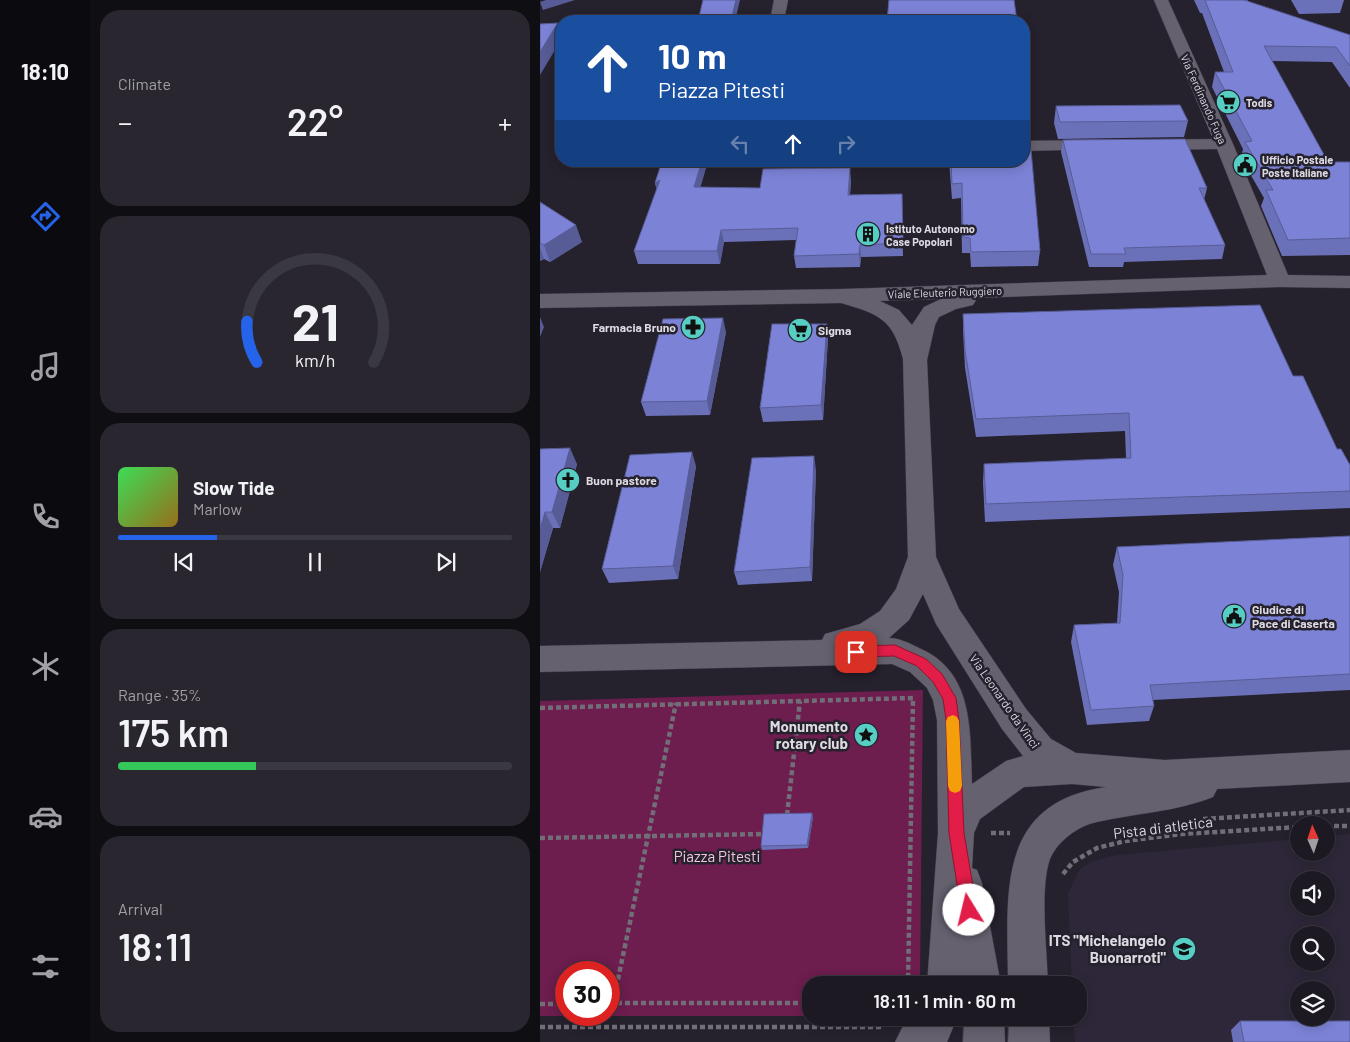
<!DOCTYPE html>
<meta charset="utf-8">
<style>
:root{--surface:#1c1922;--page:#29262f;--text:#f1f3f6;--muted:#a0a0a5;--line:#3a3840;--accent:#2563eb}
body{margin:0;font-family:Barlow,sans-serif;background:var(--page);color:var(--text);height:100vh;display:flex;flex-direction:column;font-size:19px;white-space:nowrap}
*{box-sizing:border-box;margin:0}
p{font-size:16px;color:var(--muted)}
.icon{flex:none;width:28px;height:28px;fill:none;stroke:currentColor;stroke-width:2;stroke-linecap:round;stroke-linejoin:round}
.map{position:relative;flex:1;overflow:hidden}
.side{display:flex;flex-direction:column;gap:10px;padding:10px;background:#0f0e13;width:450px}
.side>*{flex:none}
.hud{position:absolute;left:15px;top:15px;width:475px;height:152px;border-radius:20px;box-shadow:0 2px 12px #0003,0 0 0 1px var(--line);background:#1a4fa0;color:#fff;overflow:hidden}
.needle{width:32px;rotate:357deg}
.fabs{position:absolute;left:750px;top:816px;display:grid;gap:10px}
.fabs a{display:grid;place-items:center;width:45px;height:45px;border-radius:50%;background:var(--surface);box-shadow:0 2px 12px #0003,0 0 0 1px var(--line);font-size:25px}
.speed{position:absolute;left:15px;top:961px;display:flex;gap:10px;font-size:25px;font-weight:700;text-align:center}
.speed>*{display:grid;place-content:center;width:65px;height:65px;border-radius:50%;background:var(--surface);box-shadow:0 2px 12px #0003,0 0 0 1px var(--line);line-height:1}
.speed .limit{border:8px solid #d22;background:#fff;color:#111}
.pin{position:absolute;display:grid;place-items:center;width:42px;height:42px;color:#fff;margin:-21px;border-radius:10px;box-shadow:0 2px 8px #0006}
.me{position:absolute;width:55px;margin:-28px;rotate:351deg;stroke-linejoin:round;filter:drop-shadow(0 0 4px #0008)}
.turn{display:flex;align-items:center;gap:18px;height:105px;padding:0 20px;font-size:22px}
.turn .icon{width:65px;height:65px;stroke-width:2.5}
.turn b{display:block;font-size:35px;line-height:42px}
.lanes{display:flex;align-items:center;height:48px;padding:0 20px;background:#0003;justify-content:center;gap:25px;direction:ltr}
.lanes .off{opacity:.35}
.big{font-size:38px;font-weight:600;line-height:1.1}
.side .widget{flex:1;display:flex;flex-direction:column;justify-content:center;gap:8px;min-width:0;padding:0 18px;border-radius:20px;background:var(--page)}
.side .dial{align-items:center;gap:0}
.dial svg{height:130px;overflow:visible;fill:none;stroke:var(--line);stroke-width:7;stroke-linecap:round;text-anchor:middle}
.dial text{fill:var(--text);stroke:none}
.song{display:flex;align-items:center;gap:15px}
.cover{width:60px;height:60px;border-radius:8px;background:linear-gradient(135deg,hsl(130 70% 55%),hsl(40 70% 35%))}
.played{height:5px;border-radius:2px;background:linear-gradient(90deg,var(--accent) 25%,var(--line) 25%)}
.keys{display:flex;justify-content:space-around;direction:ltr}
.heat{display:flex;justify-content:space-between;align-items:center;font-size:28px;direction:ltr}
.charge{height:8px;border-radius:4px;background:linear-gradient(90deg,#34c759 35%,var(--line) 0)}
.trip{position:absolute;left:262px;top:976px;width:285px;height:50px;border-radius:20px;background:var(--surface);box-shadow:0 2px 12px #0003,0 0 0 1px var(--line);font-weight:600;line-height:50px;text-align:center}
main{display:flex;flex:1;min-height:0}
.tabs{display:flex;flex-direction:column;width:90px;justify-content:space-around;align-items:center;background:#0b0a0e;color:var(--muted)}
.tabs .icon{width:35px;height:35px}
.tabs .on{color:var(--accent)}
.tabs b{font-size:22px;color:var(--text)}
.map>svg:first-child{display:block}
.built{fill:#2e2739;fill-rule:evenodd}
.green{fill:#6d1d4e;fill-rule:evenodd}
.lines{fill:none;stroke-linecap:round;stroke-linejoin:round}
.minor-casing{stroke:#403c46;stroke-width:1}
.path{stroke:#726e78;stroke-width:4.5;stroke-dasharray:5 3;stroke-linecap:butt}
.minor{fill:#66616f;fill-rule:evenodd}
.wall{fill:#6b71b8}
.shaded-wall{fill:#575c96}
.building{fill:#7c83d6;stroke:#575c96}
.route{fill:#e11d48;stroke:#92132f}
.slow{fill:#f59e0b}
.labels{text-anchor:middle;dominant-baseline:central;stroke-width:5;stroke-linejoin:round;paint-order:stroke}
.far-street-label{font-size:11px;fill:#dddae2;stroke:#25212d}
.far-poi-label{font-size:11px;font-weight:bold;fill:#dddae2;stroke:#25212d;text-anchor:start}
.poi-label{font-size:12px;font-weight:bold;fill:#dddae2;stroke:#25212d;text-anchor:start}
.street-label{font-size:12px;fill:#dddae2;stroke:#25212d}
.near-poi-label{font-size:15px;font-weight:bold;fill:#dddae2;stroke:#25212d;text-anchor:end}
.near-street-label{font-size:15px;fill:#dddae2;stroke:#25212d}
.near-park-label{font-size:15px;fill:#f7c7df;stroke:#25212d}
</style>
<main>
<nav class="tabs">
<b>18:10</b>
<svg class="icon on" aria-label="directions" viewBox="0 0 24 24"><path d="M12 3l9 9-9 9-9-9zM9 14v-3h6M13 9l2 2-2 2"/></svg>
<svg class="icon" aria-label="music" viewBox="0 0 24 24"><path d="M9 18V5l10-2v13"/><circle cx="6" cy="18" r="3"/><circle cx="16" cy="16" r="3"/></svg>
<svg class="icon" aria-label="phone" viewBox="0 0 24 24"><path d="M5 4h4l2 5-3 2q2 4 5 5l2-3 5 2v4C11 20 4 13 5 4z"/></svg>
<svg class="icon" aria-label="climate" viewBox="0 0 24 24"><path d="M12 3v18M4 7l16 10M4 17L20 7"/></svg>
<svg class="icon" aria-label="car" viewBox="0 0 24 24"><path d="M5 17H2v-5l4-1 3-4h7l3 4 3 1v5h-3M9 17h6M6 11h13"/><circle cx="7" cy="17" r="2"/><circle cx="17" cy="17" r="2"/></svg>
<svg class="icon" aria-label="filters" viewBox="0 0 24 24"><path d="M4 7h16M4 17h16"/><circle cx="9" cy="7" r="2"/><circle cx="15" cy="17" r="2"/></svg>
</nav>
<section class="side">
<div class="widget"><p>Climate</p>
<div class="heat"><a>−</a><b class="big">22°</b><a>+</a></div>
</div>
<div class="widget dial"><svg viewBox="0 0 100 80">
<path d="M14 69A42 42 0 1 1 86 69"/>
<path d="M14 69A42 42 0 0 1 8 44" stroke="#2563eb"/>
<text x="50" y="56" font-size="32" font-weight="700">21</text>
<text x="50" y="72" font-size="11">km/h</text>
</svg></div>
<div class="widget">
<div class="song"><i class="cover"></i><div><b>Slow Tide</b><p>Marlow</p></div></div>
<div class="played"></div>
<div class="keys"><svg class="icon" aria-label="previous" viewBox="0 0 24 24"><path d="M18 5L8 12l10 7zM5 5v14"/></svg><svg class="icon" aria-label="pause" viewBox="0 0 24 24"><path d="M8 5v14M16 5v14"/></svg><svg class="icon" aria-label="next" viewBox="0 0 24 24"><path d="M6 5l10 7-10 7zM19 5v14"/></svg></div>
</div>
<div class="widget"><p>Range · 35%</p><b class="big">175 km</b><div class="charge"></div></div>
<div class="widget"><p>Arrival</p><b class="big">18:11</b></div>
</section>
<div class="map">
<svg width="810" height="1042" viewBox="0 0 810 1042">
<rect width="100%" height="100%" fill="#25212d"/>
<path class="built" d="M 810,834 L 810,1042 L 535,1042 L 533,1018 L 539,1018 L 539,985 L 532,985 L 528,893 L 540,869 L 553,861 L 577,855 L 759,839 L 759,852 L 786,852 L 786,836 ZM 759,880 L 786,880 L 786,908 L 759,908 ZM 759,935 L 786,935 L 786,962 L 759,962 ZM 759,990 L 786,990 L 786,1018 L 759,1018 Z"/>
<path class="green" d="M 383,690 L 380,985 L 271,985 L 271,1016 L 0,1016 L 0,701 ZM 26,972 L 69,972 L 69,1015 L 26,1015 Z"/>
<g class="lines">
<g class="minor-casing">
<g id="minor">
<path d="M 234,0 L 248,0 L 244,21 L 230,21 Z"/>
<path d="M 614,0 L 628,0 L 693,144 L 748,275 L 810,276 L 810,288 L 740,287 L 434,298 L 436,300 L 433,305 L 416,309 L 399,317 L 395,325 L 387,360 L 396,557 L 419,609 L 486,709 L 511,739 L 536,753 L 625,760 L 810,750 L 810,782 L 677,789 L 673,797 C 635,812 596,813 557,822 C 537,826 515,843 509,862 C 500,892 507,952 508,985 L 468,985 C 468,898 453,803 566,787 L 532,784 L 484,787 L 440,819 L 434,833 L 432,868 L 437,870 L 442,883 L 461,985 L 387,985 L 398,833 L 397,720 L 393,700 L 387,688 L 370,672 L 352,664 L 0,672 L 0,646 L 282,640 L 285,634 L 320,624 L 340,611 L 356,589 L 368,557 L 363,359 C 353,319 339,314 301,303 L 0,308 L 0,294 L 303,289 L 727,275 L 677,149 L 610,150 L 604,149 L 601,145 L 604,141 L 610,140 L 673,139 ZM 401,299 L 384,307 L 372,325 L 359,310 L 340,301 ZM 383,594 L 396,624 L 462,729 L 483,756 L 466,761 L 432,784 C 430,734 435,673 381,649 C 371,644 360,638 349,638 L 369,620 Z"/>
<path d="M 560,140 L 566,141 L 569,145 L 566,149 L 484,151 L 484,141 Z"/>
<path d="M 373,1018 L 417,1018 L 407,1042 L 355,1042 L 362,1028 Z"/>
<path d="M 424,1018 L 464,1018 L 465,1042 L 423,1042 Z"/>
<path d="M 469,1018 L 509,1018 L 510,1042 L 468,1042 Z"/>
</g>
</g>
<g class="path">
<path d="M 0,708 L 373,698 L 368,985"/>
<path d="M 247,815 L 260,701"/>
<path d="M 663,819 L 810,810"/>
<path d="M 786,826 L 810,826"/>
<path d="M 451,833 L 470,833"/>
<path d="M 0,838 L 224,834"/>
<path d="M 523,874 L 533,862 L 557,848 L 585,841 L 642,834 L 759,827"/>
<path d="M 69,1003 L 271,1003"/>
<path d="M 73,1003 L 136,703"/>
<path d="M 0,1004 L 26,1004"/>
<path d="M 0,1027 L 344,1027"/>
</g>
<use href="#minor" class="minor"/>
</g>
<g class="wall">
<path d="M 349,0 L 477,21 L 347,21 Z"/>
<path d="M 654,0 L 708,0 L 708,2 L 810,35 L 810,88 L 792,62 L 732,61 L 788,162 L 810,162 L 810,255 L 742,256 L 721,206 L 724,198 L 701,158 L 703,149 L 672,87 L 675,72 L 684,72 L 662,13 L 660,13 Z"/>
<path d="M 751,0 L 804,0 L 800,13 L 759,14 Z"/>
<path d="M 516,106 L 648,121 L 644,137 L 518,139 L 514,123 Z"/>
<path d="M 488,124 L 487,138 L 500,251 L 498,266 L 431,267 L 430,253 L 422,253 L 421,198 L 412,199 L 409,161 L 484,161 Z"/>
<path d="M 523,140 L 667,188 L 664,200 L 685,245 L 682,259 L 584,262 L 583,267 L 549,267 L 521,152 Z"/>
<path d="M 168,161 L 160,187 L 220,188 L 311,180 L 310,195 L 362,194 L 363,256 L 321,257 L 320,267 L 256,268 L 254,256 L 256,240 L 184,242 L 180,264 L 98,264 L 94,251 L 117,190 L 115,183 Z"/>
<path d="M 0,202 L 42,242 L 10,262 L 4,259 L 0,261 Z"/>
<path d="M 423,314 L 753,376 L 797,449 L 810,465 L 810,508 L 445,522 L 443,482 L 444,464 L 586,458 L 585,431 L 436,437 L 425,368 L 423,331 Z"/>
<path d="M 287,324 L 288,338 L 283,420 L 223,422 L 220,408 Z"/>
<path d="M 186,332 L 170,415 L 106,416 L 101,402 Z"/>
<path d="M 0,449 L 37,464 L 20,528 L 13,528 L 0,572 Z"/>
<path d="M 156,466 L 138,579 L 69,583 L 62,569 Z"/>
<path d="M 276,470 L 272,581 L 198,585 L 194,572 Z"/>
<path d="M 810,536 L 810,690 L 613,700 L 614,706 L 609,721 L 547,725 L 531,642 L 534,625 L 577,623 L 579,592 L 573,565 L 577,547 Z"/>
<path d="M 272,813 L 273,817 L 268,848 L 222,850 L 221,846 Z"/>
<path d="M 700,1021 L 810,1042 L 693,1042 L 691,1030 Z"/>
</g>
<g class="shaded-wall">
<path d="M 6,0 L 35,0 L 3,10 L 0,2 Z"/>
<path d="M 196,0 L 200,0 L 195,21 L 191,21 Z"/>
<path d="M 18,23 L 21,35 L 21,40 L 0,75 L 0,52 Z"/>
<path d="M 488,124 L 487,139 L 484,140 L 484,125 Z"/>
<path d="M 162,161 L 168,161 L 157,199 L 154,187 Z"/>
<path d="M 310,168 L 311,180 L 309,207 L 308,195 Z"/>
<path d="M 120,180 L 118,196 L 115,183 Z"/>
<path d="M 36,225 L 42,242 L 10,262 L 4,245 Z"/>
<path d="M 181,230 L 184,242 L 180,264 L 177,251 Z"/>
<path d="M 320,245 L 321,257 L 320,267 L 319,254 Z"/>
<path d="M 0,248 L 4,259 L 0,261 Z"/>
<path d="M 0,317 L 4,327 L 0,337 Z"/>
<path d="M 183,318 L 186,332 L 170,415 L 167,401 Z"/>
<path d="M 287,324 L 288,338 L 283,420 L 281,405 Z"/>
<path d="M 30,448 L 37,464 L 20,528 L 12,512 Z"/>
<path d="M 152,452 L 156,466 L 138,579 L 133,566 Z"/>
<path d="M 274,456 L 276,470 L 272,581 L 270,567 Z"/>
<path d="M 5,512 L 13,528 L 0,572 L 0,529 Z"/>
<path d="M 272,813 L 273,817 L 268,848 L 267,845 Z"/>
</g>
<g class="building">
<path d="M 163,0 L 196,0 L 191,21 L 158,21 Z"/>
<path d="M 349,0 L 474,0 L 477,21 L 387,21 L 387,19 L 347,21 Z"/>
<path d="M 665,0 L 708,0 L 704,0 L 810,35 L 810,66 L 796,47 L 724,46 L 788,162 L 810,162 L 810,238 L 748,240 L 726,190 L 733,190 L 705,142 L 712,141 L 675,72 L 693,72 Z"/>
<path d="M 18,23 L 0,52 L 0,24 Z"/>
<path d="M 640,105 L 648,121 L 520,122 L 516,106 Z"/>
<path d="M 484,109 L 487,109 L 488,124 L 484,125 Z"/>
<path d="M 484,136 L 490,138 L 500,251 L 431,252 L 430,238 L 423,237 L 422,183 L 412,184 L 411,161 L 484,161 Z"/>
<path d="M 645,139 L 667,188 L 659,188 L 685,245 L 584,248 L 586,254 L 551,254 L 523,140 Z"/>
<path d="M 122,161 L 162,161 L 154,187 L 220,188 L 223,169 L 310,168 L 308,195 L 362,194 L 363,243 L 320,245 L 319,254 L 254,256 L 258,228 L 181,230 L 177,251 L 94,251 L 120,180 L 115,183 Z"/>
<path d="M 0,202 L 36,225 L 4,245 L 0,243 Z"/>
<path d="M 720,305 L 753,376 L 763,376 L 797,449 L 801,449 L 810,465 L 810,491 L 446,504 L 444,464 L 591,458 L 589,413 L 436,419 L 425,350 L 423,314 Z"/>
<path d="M 183,318 L 167,401 L 101,402 L 123,319 Z"/>
<path d="M 232,324 L 287,324 L 281,405 L 220,408 Z"/>
<path d="M 30,448 L 12,512 L 5,512 L 0,529 L 0,449 Z"/>
<path d="M 152,452 L 133,566 L 62,569 L 90,455 Z"/>
<path d="M 274,456 L 270,567 L 194,572 L 212,458 Z"/>
<path d="M 810,536 L 810,674 L 610,685 L 614,706 L 551,710 L 534,625 L 580,623 L 583,575 L 577,547 Z"/>
<path d="M 272,813 L 267,845 L 221,846 L 224,814 Z"/>
<path d="M 700,1021 L 810,1021 L 810,1042 L 704,1042 Z"/>
</g>
<path class="route" d="M 355,645 L 386,659 L 402,674 L 416,698 L 419,720 L 424,833 L 437,910 L 434,916 L 429,918 L 423,916 L 421,910 L 409,833 L 406,720 L 403,699 L 393,682 L 377,666 L 354,656 L 316,657 L 312,655 L 310,652 L 312,648 L 316,646 Z"/>
<path class="slow" d="M 413,715 L 417,717 L 419,721 L 422,786 L 420,791 L 415,793 L 410,791 L 408,786 L 406,721 L 408,717 Z"/>
<defs>
<g id="supermarket-disc" transform="scale(1.25)"><circle r="9.5" fill="#56cec4" stroke="#25212d"/><path d="M-6-5.5h2.5l.6 2H6L4.5 2H-2.5L-4.4-4H-6ZM-1.5 3.2a1.3 1.3 0 1 0 .1 0ZM3 3.2a1.3 1.3 0 1 0 .1 0Z" fill="#111"/></g>
<g id="civic-disc" transform="scale(1.25)"><circle r="9.5" fill="#56cec4" stroke="#25212d"/><path d="M-.6-6.5H3V-4.5H.6V-3L4-1V1h2V6H-6V1h2V-1L-.6-3ZM-1.2 2.5V6h2.4V2.5Z" fill="#111"/></g>
<g id="building-disc" transform="scale(1.25)"><circle r="9.5" fill="#56cec4" stroke="#25212d"/><path d="M-4-6H4V6H1V3H-1V6H-4ZM-2.5-4.3h1.7v1.8h-1.7ZM.8-4.3h1.7v1.8H.8ZM-2.5-1h1.7V.8h-1.7ZM.8-1h1.7V.8H.8Z" fill="#111"/></g>
<g id="pharmacy-disc" transform="scale(1.25)"><circle r="9.5" fill="#56cec4" stroke="#25212d"/><path d="M-2-6h4v4h4v4h-4v4h-4v-4h-4v-4h4Z" fill="#111"/></g>
<g id="church-disc" transform="scale(1.25)"><circle r="9.5" fill="#56cec4" stroke="#25212d"/><path d="M-1.2-6h2.4v3.5h3.3v2.4h-3.3V6h-2.4V-.1h-3.3v-2.4h3.3Z" fill="#111"/></g>
<g id="sight-disc" transform="scale(1.25)"><circle r="9.5" fill="#56cec4" stroke="#25212d"/><path d="M0-6L1.8-2.2L6-1.7L2.9 1.2L3.7 5.4L0 3.3L-3.7 5.4L-2.9 1.2L-6-1.7L-1.8-2.2Z" fill="#111"/></g>
<g id="school-disc" transform="scale(1.25)"><circle r="9.5" fill="#56cec4" stroke="#25212d"/><path d="M0-5L7-2L0 1L-7-2ZM-4 1L0 2.5L4 1V4Q0 6-4 4Z" fill="#111"/></g>
</defs>
<g fill-rule="evenodd">
<use href="#supermarket-disc" x="688" y="102"/>
<use href="#civic-disc" x="705" y="165"/>
<use href="#building-disc" x="328" y="234"/>
<use href="#pharmacy-disc" x="153" y="327"/>
<use href="#supermarket-disc" x="260" y="330"/>
<use href="#church-disc" x="28" y="480"/>
<use href="#civic-disc" x="694" y="616"/>
<use href="#sight-disc" x="326" y="735"/>
<use href="#school-disc" x="644" y="949"/>
</g>
<g class="labels">
<g class="far-street-label">
<text transform="translate(664 99) rotate(66)">Via Ferdinando Fuga</text>
<text transform="translate(405 292) rotate(-2)">Viale Eleuterio Ruggiero</text>
</g>
<g class="far-poi-label">
<text x="706" y="102">Todis</text>
<text x="722" y="159">Ufficio Postale<tspan x="722" dy="13">Poste Italiane</tspan></text>
<text x="346" y="228">Istituto Autonomo<tspan x="346" dy="13">Case Popolari</tspan></text>
</g>
<g class="poi-label">
<text x="136" y="327" text-anchor="end">Farmacia Bruno</text>
<text x="278" y="330">Sigma</text>
<text x="46" y="480">Buon pastore</text>
<text x="712" y="609">Giudice di<tspan x="712" dy="14">Pace di Caserta</tspan></text>
</g>
<g class="street-label">
<text transform="translate(465 701) rotate(55)">Via Leonardo da Vinci</text>
</g>
<g class="near-poi-label">
<text x="308" y="726">Monumento<tspan x="308" dy="17">rotary club</tspan></text>
<text x="626" y="940">ITS "Michelangelo<tspan x="626" dy="17">Buonarroti"</tspan></text>
</g>
<g class="near-street-label">
<text transform="translate(623 827) rotate(-7)">Pista di atletica</text>
</g>
<g class="near-park-label">
<text x="177" y="856">Piazza Pitesti</text>
</g>
</g>
</svg>
<div class="fabs">
<a><svg class="needle" viewBox="-14 -14 28 28"><path d="M0-13l5 13h-10z" fill="#e53935"/><path d="M0 13l5-13h-10z" fill="#a0a0a5"/></svg></a>
<a><svg class="icon" aria-label="sound" viewBox="0 0 24 24"><path d="M4 9h4l5-4v14l-5-4H4zM17 9q2 3 0 6"/></svg></a>
<a><svg class="icon" aria-label="search" viewBox="0 0 24 24"><circle cx="10" cy="10" r="6"/><path d="M15 15l6 6"/></svg></a>
<a><svg class="icon" aria-label="layers" viewBox="0 0 24 24"><path d="M12 4l9 5-9 5-9-5zM3 14l9 5 9-5"/></svg></a>
</div>
<div class="speed"><div class="limit">30</div></div>
<div class="pin" style="left:316px;top:652px;background:#d93025"><svg class="icon" aria-label="arrive" viewBox="0 0 24 24"><path d="M6 21V4h12l-3 4 3 4H6"/></svg></div>
<svg class="me" style="left:429px;top:910px" viewBox="-20 -20 40 40"><circle r="19" fill="#fff"/><path d="M0-13L10 11 0 6-10 11z" fill="#e11d48"/></svg>
<div class="trip">18:11 · 1 min · 60 m</div>
<div class="hud">
<div class="turn"><svg class="icon" aria-label="ahead" viewBox="0 0 24 24"><path d="M12 20V5M6 11l6-6 6 6"/></svg><div><b>10 m</b>Piazza Pitesti</div></div>
<div class="lanes"><svg class="icon off" aria-label="left" viewBox="0 0 24 24"><path d="M17 20v-9H6M10 6l-5 5 5 5"/></svg><svg class="icon" aria-label="ahead" viewBox="0 0 24 24"><path d="M12 20V5M6 11l6-6 6 6"/></svg><svg class="icon off" aria-label="right" viewBox="0 0 24 24"><path d="M7 20v-9h11M14 6l5 5-5 5"/></svg></div>
</div>
</div>
</main>
